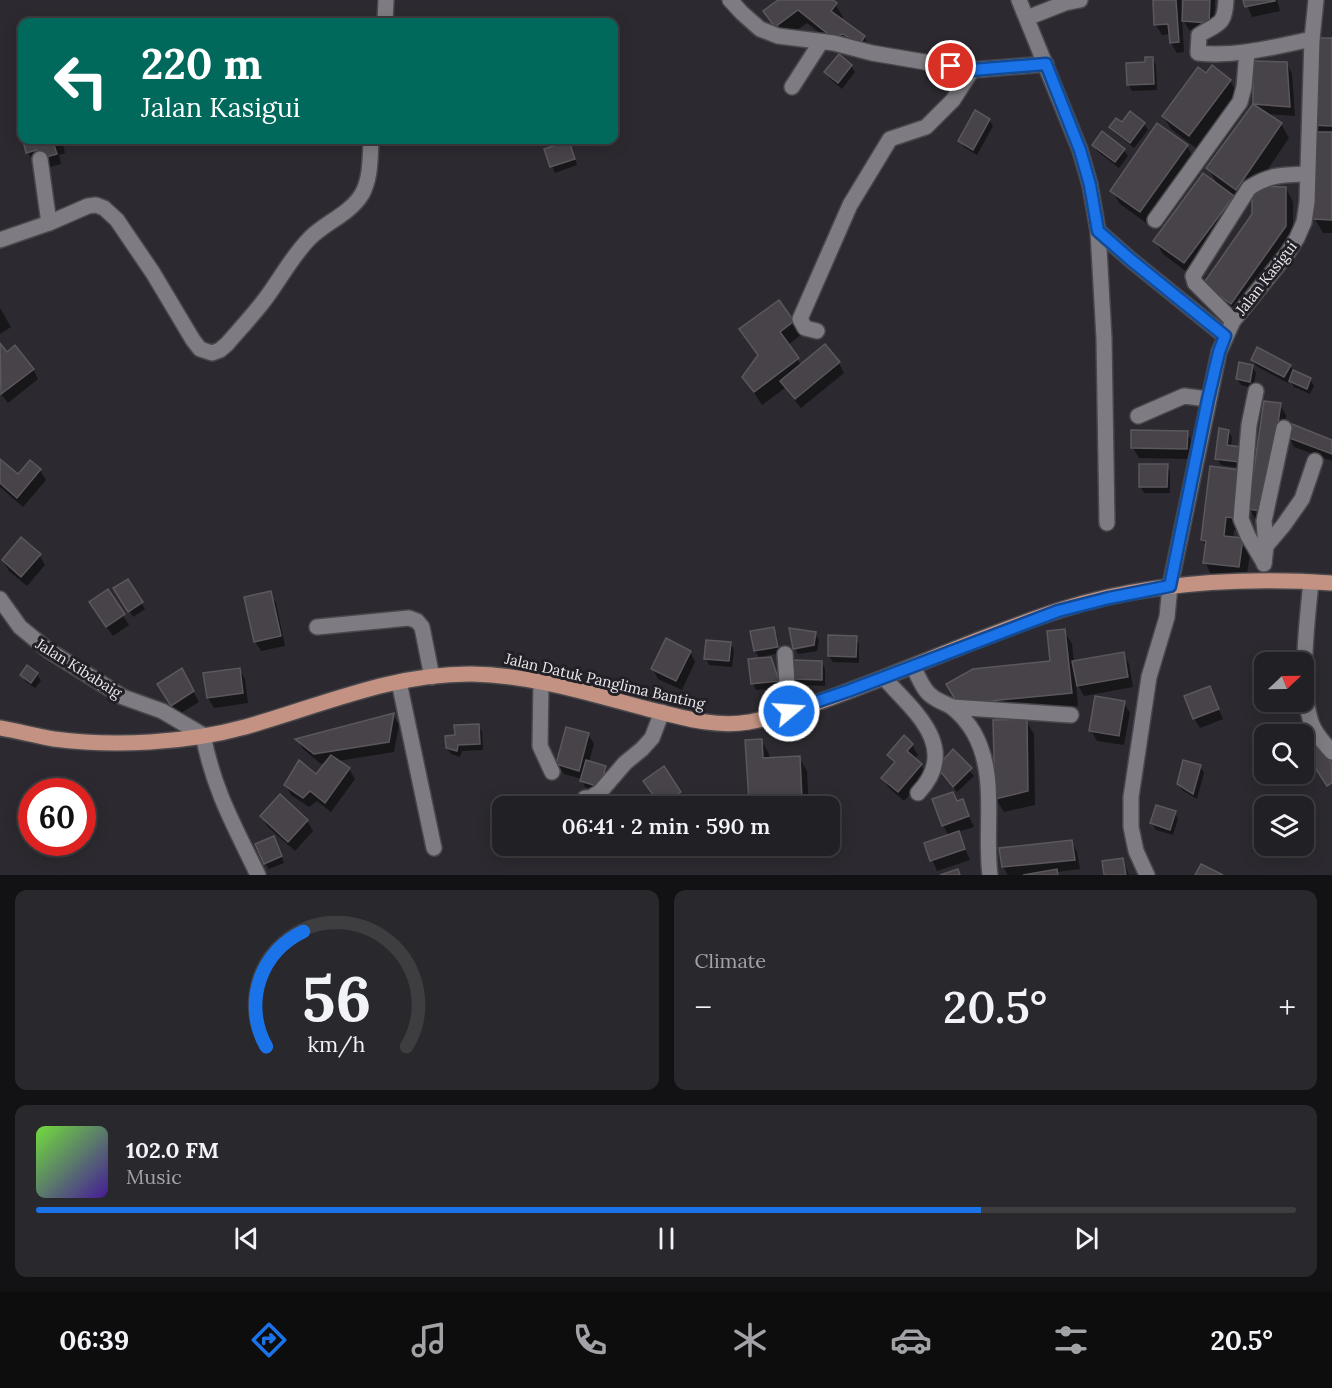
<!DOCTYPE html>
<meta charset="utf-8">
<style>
:root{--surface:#212024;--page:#29282c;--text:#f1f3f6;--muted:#a2a3a6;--line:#3e3e41;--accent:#1a73e8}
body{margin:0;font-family:Lora,serif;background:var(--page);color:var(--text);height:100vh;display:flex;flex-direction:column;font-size:22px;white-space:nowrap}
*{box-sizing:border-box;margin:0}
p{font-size:20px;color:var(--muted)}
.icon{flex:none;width:33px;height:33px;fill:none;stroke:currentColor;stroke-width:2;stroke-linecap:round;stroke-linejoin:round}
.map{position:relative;height:875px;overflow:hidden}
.details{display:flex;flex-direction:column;gap:15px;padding:15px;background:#121214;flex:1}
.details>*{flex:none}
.top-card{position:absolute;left:18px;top:18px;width:600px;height:126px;border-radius:12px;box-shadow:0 3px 15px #0003,0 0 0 2px var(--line);background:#00695c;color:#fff;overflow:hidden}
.needle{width:39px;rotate:68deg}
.controls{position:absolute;left:1254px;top:652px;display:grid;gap:12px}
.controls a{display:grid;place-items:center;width:60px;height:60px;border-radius:12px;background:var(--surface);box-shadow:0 3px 15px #0003,0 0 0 2px var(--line);font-size:30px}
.speed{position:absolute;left:18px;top:778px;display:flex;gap:12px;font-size:30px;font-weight:700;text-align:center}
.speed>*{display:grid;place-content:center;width:78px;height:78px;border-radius:50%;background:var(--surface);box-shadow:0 3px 15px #0003,0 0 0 2px var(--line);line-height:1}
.speed .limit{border:9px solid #d22;background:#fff;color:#111}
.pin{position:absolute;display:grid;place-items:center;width:51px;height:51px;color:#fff;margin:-26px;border:3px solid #fff;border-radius:50%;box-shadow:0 2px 6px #0007}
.me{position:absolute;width:66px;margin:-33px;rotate:72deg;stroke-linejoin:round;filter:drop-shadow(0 0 4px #0008)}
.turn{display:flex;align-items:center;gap:21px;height:126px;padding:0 24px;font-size:27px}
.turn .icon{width:78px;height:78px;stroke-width:2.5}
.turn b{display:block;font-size:42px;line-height:51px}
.big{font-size:45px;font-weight:600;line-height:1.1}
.details .tile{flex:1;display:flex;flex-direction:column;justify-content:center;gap:9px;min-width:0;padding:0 21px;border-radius:12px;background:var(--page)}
.details .dial{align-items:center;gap:0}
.dial svg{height:156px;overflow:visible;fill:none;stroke:var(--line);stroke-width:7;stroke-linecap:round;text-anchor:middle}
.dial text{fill:var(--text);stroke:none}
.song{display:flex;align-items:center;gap:18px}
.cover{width:72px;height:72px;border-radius:9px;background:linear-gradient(135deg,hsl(100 70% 55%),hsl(260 70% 35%))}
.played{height:6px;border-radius:3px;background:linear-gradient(90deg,var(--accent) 75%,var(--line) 75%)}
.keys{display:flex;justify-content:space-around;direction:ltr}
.heat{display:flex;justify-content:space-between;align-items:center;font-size:33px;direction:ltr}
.details .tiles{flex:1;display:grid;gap:15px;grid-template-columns:1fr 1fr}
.tile:last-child{grid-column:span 2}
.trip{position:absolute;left:492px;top:796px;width:348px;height:60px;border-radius:12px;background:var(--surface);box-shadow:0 3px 15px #0003,0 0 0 2px var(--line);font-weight:600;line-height:60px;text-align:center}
.dock{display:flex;height:96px;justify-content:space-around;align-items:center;background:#0d0d0e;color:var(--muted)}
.dock .icon{width:42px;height:42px}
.dock .active{color:var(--accent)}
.dock b{font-size:27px;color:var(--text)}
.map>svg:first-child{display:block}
.shadow{fill:#0007}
.building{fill:#474349;stroke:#5b575d;stroke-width:1.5}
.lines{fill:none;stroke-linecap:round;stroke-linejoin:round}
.minor-casing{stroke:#48474b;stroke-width:18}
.major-casing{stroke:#48474b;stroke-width:18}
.minor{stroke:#7e7b82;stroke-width:15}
.major{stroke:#c39282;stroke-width:15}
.route-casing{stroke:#114b97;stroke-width:15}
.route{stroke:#1a73e8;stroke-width:10}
.labels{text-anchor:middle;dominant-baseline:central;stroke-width:6;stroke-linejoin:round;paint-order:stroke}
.street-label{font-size:15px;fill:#ebeaee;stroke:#222026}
</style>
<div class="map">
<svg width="1332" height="875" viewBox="0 0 1332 875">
<rect width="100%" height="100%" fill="#2c2a30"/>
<g class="shadow">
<path d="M 781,0 L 830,0 L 835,4 L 843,17 L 841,20 L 864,37 L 872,50 L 842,51 L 807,23 L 783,40 L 765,11 Z"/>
<path d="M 1154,0 L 1181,0 L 1182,17 L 1184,17 L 1185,0 L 1215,0 L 1214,32 L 1189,30 L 1182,18 L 1184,52 L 1177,53 L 1171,43 L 1171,34 L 1162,35 L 1156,25 Z"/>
<path d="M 1245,0 L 1277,0 L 1280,11 L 1252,17 Z"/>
<path d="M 1332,40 L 1332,233 L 1323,233 L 1315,219 L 1319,133 L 1314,125 Z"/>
<path d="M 839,56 L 851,66 L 855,72 L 842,89 L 830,79 L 826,72 Z"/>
<path d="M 1152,58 L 1156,65 L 1157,90 L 1132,91 L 1128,84 Z"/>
<path d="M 1255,63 L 1287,64 L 1292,74 L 1295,116 L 1266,114 L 1281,124 L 1289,138 L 1255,188 L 1286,188 L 1293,202 L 1293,241 L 1239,317 L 1212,298 L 1254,215 L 1254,189 L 1244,203 L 1230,192 L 1240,211 L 1192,276 L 1163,254 L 1155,241 L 1219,187 L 1208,168 L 1254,104 Z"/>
<path d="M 1206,75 L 1230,81 L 1238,94 L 1197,149 L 1171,129 L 1163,116 Z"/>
<path d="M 989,120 L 993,126 L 977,155 L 964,147 L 960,141 Z"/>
<path d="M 1122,124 L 1144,124 L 1148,130 L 1134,148 L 1115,133 L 1111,127 Z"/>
<path d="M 24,140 L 62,140 L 65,153 L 59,155 L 61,164 L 46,168 L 33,162 L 28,152 Z"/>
<path d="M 1094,145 L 1124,150 L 1128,156 L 1119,168 L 1097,151 Z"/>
<path d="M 1187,146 L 1194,159 L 1149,225 L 1120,204 L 1112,191 Z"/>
<path d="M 572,149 L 577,165 L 555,173 L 552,166 Z"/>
<path d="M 779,302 L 801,335 L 788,345 L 801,365 L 839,363 L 844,373 L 801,408 L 785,388 L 762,405 L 744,377 L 759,357 L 741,330 Z"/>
<path d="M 0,308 L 11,327 L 0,334 Z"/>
<path d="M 0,346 L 7,354 L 33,369 L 38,379 L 8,403 L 0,393 Z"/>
<path d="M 1253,360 L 1290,366 L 1294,373 L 1310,379 L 1314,386 L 1310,394 L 1294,387 L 1290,380 L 1288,383 L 1256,366 Z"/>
<path d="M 1252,366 L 1256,373 L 1253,388 L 1241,385 L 1237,379 Z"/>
<path d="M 1280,405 L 1286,415 L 1270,521 L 1255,519 L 1250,509 Z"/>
<path d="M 1228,431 L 1232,437 L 1231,447 L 1242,468 L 1221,465 L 1217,459 Z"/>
<path d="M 1187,433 L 1193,443 L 1192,459 L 1139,458 L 1133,448 Z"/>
<path d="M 1289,437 L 1332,442 L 1332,461 L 1294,447 Z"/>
<path d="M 0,461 L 18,476 L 40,470 L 46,480 L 23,507 L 0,487 Z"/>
<path d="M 1167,466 L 1170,472 L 1170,493 L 1144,493 L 1140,486 Z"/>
<path d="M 1212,468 L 1241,531 L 1234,530 L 1233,538 L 1242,540 L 1250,554 L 1246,580 L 1212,576 L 1205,562 L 1207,547 L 1202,540 Z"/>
<path d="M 39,555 L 45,565 L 27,586 L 9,571 L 3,561 Z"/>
<path d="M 127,581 L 145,609 L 133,617 L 119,595 Z"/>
<path d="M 107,591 L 129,625 L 113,636 L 96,612 Z"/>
<path d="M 270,593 L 276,603 L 285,646 L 261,651 L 255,641 Z"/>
<path d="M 773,628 L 777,635 L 780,653 L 759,657 L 755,651 Z"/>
<path d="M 1064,631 L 1072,644 L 1074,662 L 1123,654 L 1129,664 L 1133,687 L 1084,696 L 1076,682 L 1078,706 L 967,718 L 948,685 L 1052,662 Z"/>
<path d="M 815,634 L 819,640 L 817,651 L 798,654 L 795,648 Z"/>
<path d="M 856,638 L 859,644 L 859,663 L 833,662 L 829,656 Z"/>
<path d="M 730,643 L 734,650 L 732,667 L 709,665 L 706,658 Z"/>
<path d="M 690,652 L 695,662 L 682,690 L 658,679 L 653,669 Z"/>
<path d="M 771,659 L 782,688 L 756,690 L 753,684 L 750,661 Z"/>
<path d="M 822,662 L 825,669 L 825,686 L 798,685 L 795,679 Z"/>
<path d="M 27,667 L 37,674 L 41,681 L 35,688 L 25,681 L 22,675 Z"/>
<path d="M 239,669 L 245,679 L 248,703 L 214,708 L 208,698 Z"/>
<path d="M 181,670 L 199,702 L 178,715 L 159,684 Z"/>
<path d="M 1209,688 L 1223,719 L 1200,728 L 1194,718 Z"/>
<path d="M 1124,703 L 1130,713 L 1124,745 L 1097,741 L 1091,730 Z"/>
<path d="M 393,715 L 399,725 L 394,752 L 338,761 L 349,769 L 355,779 L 331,812 L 317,801 L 309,807 L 291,795 L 286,785 L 316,776 L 327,763 L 321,764 L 303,749 L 298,740 Z"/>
<path d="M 1026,721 L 1034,734 L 1035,805 L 1004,812 L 996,799 Z"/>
<path d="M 478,726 L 482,732 L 483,750 L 462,751 L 460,757 L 451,754 L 447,748 L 456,737 Z"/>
<path d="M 588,734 L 594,744 L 589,762 L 605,767 L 609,773 L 603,793 L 585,787 L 582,779 L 564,774 L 558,764 Z"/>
<path d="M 904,737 L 912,745 L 918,755 L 914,759 L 921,765 L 927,775 L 904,801 L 889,788 L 883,778 L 894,764 L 889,755 Z"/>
<path d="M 761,740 L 769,754 L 769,759 L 799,757 L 807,771 L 809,807 L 754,807 L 750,800 Z"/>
<path d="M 953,751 L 974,776 L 957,792 L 943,773 Z"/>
<path d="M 1200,766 L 1204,773 L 1197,799 L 1182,790 L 1178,783 Z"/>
<path d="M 651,791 L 680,793 L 686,802 L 679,807 L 662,807 Z"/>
<path d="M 280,796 L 307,821 L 313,831 L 295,851 L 267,826 L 262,816 Z"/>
<path d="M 962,801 L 974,827 L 958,832 L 970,860 L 937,871 L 926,844 L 949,836 L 943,825 L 958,802 Z"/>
<path d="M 1175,813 L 1178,819 L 1173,835 L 1156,830 L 1152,823 Z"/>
<path d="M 1072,842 L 1077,852 L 1080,869 L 1057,872 L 1059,875 L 1008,875 L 1003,867 L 1001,849 Z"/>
<path d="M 277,845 L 284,863 L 269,869 L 265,863 Z"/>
<path d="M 1123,860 L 1129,875 L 1106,875 Z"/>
</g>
<g class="building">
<path d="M 778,0 L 833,0 L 837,3 L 831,11 L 865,36 L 859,45 L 843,34 L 833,38 L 798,10 L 775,27 L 763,11 Z"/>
<path d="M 1153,0 L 1176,0 L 1179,42 L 1170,43 L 1168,24 L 1154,25 Z"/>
<path d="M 1183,0 L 1210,0 L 1209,23 L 1182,21 Z"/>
<path d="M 1243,0 L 1275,0 L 1275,1 L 1245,7 Z"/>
<path d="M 1314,38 L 1332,38 L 1332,126 L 1312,125 Z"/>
<path d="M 839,54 L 852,65 L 838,83 L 824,72 Z"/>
<path d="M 1145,57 L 1153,57 L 1154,84 L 1127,85 L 1126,63 L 1145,62 Z"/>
<path d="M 1253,61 L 1287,62 L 1290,107 L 1253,104 Z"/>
<path d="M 1212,65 L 1231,80 L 1189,136 L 1162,116 L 1198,67 L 1206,73 Z"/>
<path d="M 1253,104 L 1282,123 L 1236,190 L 1206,168 Z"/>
<path d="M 975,110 L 990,119 L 973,150 L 958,141 Z"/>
<path d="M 1130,111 L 1145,123 L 1130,143 L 1109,127 L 1116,118 L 1122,122 Z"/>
<path d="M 1157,123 L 1188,145 L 1140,212 L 1110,191 Z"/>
<path d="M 1102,131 L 1125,149 L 1115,162 L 1092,145 Z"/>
<path d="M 1314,132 L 1332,132 L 1332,220 L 1313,219 Z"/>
<path d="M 23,140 L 60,140 L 61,143 L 54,145 L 57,154 L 39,159 L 37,150 L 26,153 Z"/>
<path d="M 569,141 L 575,159 L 550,167 L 544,149 Z"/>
<path d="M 1203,173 L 1234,196 L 1184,263 L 1153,241 Z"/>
<path d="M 1252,186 L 1286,187 L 1286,226 L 1231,304 L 1203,284 L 1252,214 Z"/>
<path d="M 779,300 L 794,321 L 780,332 L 799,358 L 754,392 L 742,377 L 758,355 L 739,329 Z"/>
<path d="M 0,343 L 7,352 L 15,345 L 34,369 L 1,394 Z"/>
<path d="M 825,344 L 840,362 L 795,399 L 780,381 Z"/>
<path d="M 1257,347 L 1291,365 L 1284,377 L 1251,360 Z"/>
<path d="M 1239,362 L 1253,365 L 1250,382 L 1236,379 Z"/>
<path d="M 1293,370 L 1311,378 L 1307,389 L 1289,381 Z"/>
<path d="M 1264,401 L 1281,403 L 1265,512 L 1248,509 Z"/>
<path d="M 1292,424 L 1332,440 L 1332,454 L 1287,437 Z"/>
<path d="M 1219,428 L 1229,430 L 1227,445 L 1241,447 L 1239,462 L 1215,459 Z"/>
<path d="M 1131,430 L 1188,431 L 1187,449 L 1131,448 Z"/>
<path d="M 0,459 L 18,474 L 30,460 L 41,469 L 17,498 L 0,483 Z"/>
<path d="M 1139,464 L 1168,464 L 1167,487 L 1139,487 Z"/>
<path d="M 1210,466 L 1240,470 L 1234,518 L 1226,517 L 1224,536 L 1243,538 L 1239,567 L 1203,563 L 1206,541 L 1201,540 Z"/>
<path d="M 21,537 L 41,554 L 21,577 L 2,560 Z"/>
<path d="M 128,579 L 143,602 L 128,612 L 113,588 Z"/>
<path d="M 108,589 L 125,614 L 106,627 L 89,602 Z"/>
<path d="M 271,591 L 281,636 L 254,642 L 244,597 Z"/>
<path d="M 774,627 L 778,647 L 754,651 L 750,631 Z"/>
<path d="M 789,628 L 816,632 L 814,645 L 793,649 Z"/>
<path d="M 1065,629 L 1072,693 L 958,704 L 946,684 L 973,669 L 1050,661 L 1047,631 Z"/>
<path d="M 828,635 L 857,636 L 856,657 L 828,656 Z"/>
<path d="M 666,638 L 691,651 L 676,681 L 651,669 Z"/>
<path d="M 706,640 L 731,642 L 729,661 L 704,659 Z"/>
<path d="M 1124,652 L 1128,677 L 1077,686 L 1072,661 Z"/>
<path d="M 771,657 L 779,681 L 751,684 L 748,659 Z"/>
<path d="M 793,660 L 822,661 L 822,680 L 793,679 Z"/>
<path d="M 27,665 L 38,673 L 31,683 L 20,675 Z"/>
<path d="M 182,668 L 194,691 L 171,706 L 157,684 Z"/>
<path d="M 240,668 L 243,693 L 207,698 L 203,673 Z"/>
<path d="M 1210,686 L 1219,709 L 1193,719 L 1184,696 Z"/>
<path d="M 1095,696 L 1125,701 L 1119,736 L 1089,731 Z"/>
<path d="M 394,713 L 389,742 L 314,754 L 295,739 Z"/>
<path d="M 1027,719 L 1028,791 L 995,799 L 993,720 Z"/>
<path d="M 479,724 L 480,744 L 458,745 L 457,751 L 446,748 L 445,736 L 455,735 L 454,725 Z"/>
<path d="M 566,727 L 589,733 L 579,771 L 556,764 Z"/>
<path d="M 904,735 L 913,744 L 907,751 L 922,764 L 898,792 L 881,778 L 895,762 L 887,755 Z"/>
<path d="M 762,739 L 763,758 L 800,756 L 802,798 L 749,801 L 745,740 Z"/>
<path d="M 1317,742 L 1332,764 L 1332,783 L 1327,786 L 1304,751 Z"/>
<path d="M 953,749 L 972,768 L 953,787 L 937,767 Z"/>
<path d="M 331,755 L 350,768 L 325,803 L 310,791 L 303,798 L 284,785 L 299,760 L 316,774 Z"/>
<path d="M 586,760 L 606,766 L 600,787 L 580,781 Z"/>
<path d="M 1183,760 L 1201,765 L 1193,794 L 1177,784 Z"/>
<path d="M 664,766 L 681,792 L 661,806 L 643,781 Z"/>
<path d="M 953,792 L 957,801 L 963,799 L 969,816 L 942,826 L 932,799 Z"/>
<path d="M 280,794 L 308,820 L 288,842 L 260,816 Z"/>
<path d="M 1156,805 L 1176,811 L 1170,830 L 1150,823 Z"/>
<path d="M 959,831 L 965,849 L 930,861 L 924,843 Z"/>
<path d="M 274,836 L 282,856 L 264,864 L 255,844 Z"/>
<path d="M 1072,840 L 1075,860 L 1002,867 L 999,848 Z"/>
<path d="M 1123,858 L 1126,875 L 1104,875 L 1102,861 Z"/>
<path d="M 1201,864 L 1223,875 L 1195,875 Z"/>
<path d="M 958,869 L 960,875 L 940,875 Z"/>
<path d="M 1057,869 L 1058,875 L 1023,875 Z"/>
</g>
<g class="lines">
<g class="minor-casing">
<g id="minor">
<path d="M 730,0 L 742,13 L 760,29 L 778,36 L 834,43 L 872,53 L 972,70 L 1046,64"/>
<path d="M 1019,0 L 1080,150 L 1090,185 L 1098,231 L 1104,338 L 1107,523"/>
<path d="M 1226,0 C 1225,26 1218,23 1199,35 L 1198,53 C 1237,57 1274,47 1312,39"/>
<path d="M 1027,18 L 1065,3 L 1080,0"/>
<path d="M 385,22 L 386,0"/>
<path d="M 792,87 L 821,42"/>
<path d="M 40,159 L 49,223"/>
<path d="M 1155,220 L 1240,102 L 1244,87 L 1247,52"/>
<path d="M 1098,231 L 1131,260 L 1225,336"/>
<path d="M 0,240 L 49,223 L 88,206 L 96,205 L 104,208 L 117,220 L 153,273 L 193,340 L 200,349 L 212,353 L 220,350 L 227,344 C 240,329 254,314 266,298 C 281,278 292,256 310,238 C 326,222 350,214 362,194 C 371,178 370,157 371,140"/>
<path d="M 1233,321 L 1195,283 L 1193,276 L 1249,188 C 1270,174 1283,175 1307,174"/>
<path d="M 817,331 L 805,328 L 800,319 L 850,205 L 890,139 L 926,127 L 953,100 L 972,70"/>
<path d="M 1256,391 L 1249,425 L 1241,519 L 1248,536 L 1264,563"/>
<path d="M 1138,416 L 1184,396 L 1208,399"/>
<path d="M 1266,546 L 1283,526 L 1302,499 L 1315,461"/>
<path d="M 1264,564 L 1266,546 L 1264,521 L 1284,428"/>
<path d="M 1311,582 C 1307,622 1299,684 1311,722 C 1315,734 1324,743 1332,752"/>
<path d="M 0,599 L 20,627 L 48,650 L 123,697 L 162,711 L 203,735 C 214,791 234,825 258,875"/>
<path d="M 317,627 L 409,618 L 417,621 L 422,627 L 432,677"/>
<path d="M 785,654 L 789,711"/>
<path d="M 913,667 C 919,677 923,691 933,697 C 938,701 945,703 950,706 C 959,712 969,724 974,733 C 998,776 984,829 990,875"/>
<path d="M 884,678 C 914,711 961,748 918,793"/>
<path d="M 399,682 L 434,848"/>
<path d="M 541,683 L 540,746 L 552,772"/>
<path d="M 952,707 L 1071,715"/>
<path d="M 585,798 L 590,798 L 600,792 L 625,763 L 642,749 L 652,738 L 662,712"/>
<path d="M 1147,875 L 1136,851 L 1131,827 L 1131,797 L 1149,677 L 1167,617 L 1170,586 L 1219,352 L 1233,321 L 1287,254 L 1297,238 L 1304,222 L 1307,202 L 1312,39 L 1316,0"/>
</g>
</g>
<g class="major-casing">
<path id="major" d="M 0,728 C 18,731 36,736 54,739 C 114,747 187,743 245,727 C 320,706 393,673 472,674 C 532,675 591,694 648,709 C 681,717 714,728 749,722 C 785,715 820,702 854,689 C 923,663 990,633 1060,610 C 1148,582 1240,577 1332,583"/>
</g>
<use href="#minor" class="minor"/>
<use href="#major" class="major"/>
</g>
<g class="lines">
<g class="route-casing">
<path id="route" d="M 789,711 L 848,691 L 1058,611 L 1109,598 L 1170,586 L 1208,399 L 1219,352 L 1225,336 L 1131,260 L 1098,231 L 1090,185 L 1080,150 L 1046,64 L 972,70 L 951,66"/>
</g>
<use href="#route" class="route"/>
</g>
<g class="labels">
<g class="street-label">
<text transform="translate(1266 278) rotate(-52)">Jalan Kasigui</text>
<text transform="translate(79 668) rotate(32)">Jalan Kibabaig</text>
<text transform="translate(605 681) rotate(13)">Jalan Datuk Panglima Banting</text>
</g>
</g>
</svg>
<div class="controls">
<a><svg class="needle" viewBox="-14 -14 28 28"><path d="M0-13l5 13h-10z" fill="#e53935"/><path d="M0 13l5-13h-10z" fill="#a2a3a6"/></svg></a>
<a><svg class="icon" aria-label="search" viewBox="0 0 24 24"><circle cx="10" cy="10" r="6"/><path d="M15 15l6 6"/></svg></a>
<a><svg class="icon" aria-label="layers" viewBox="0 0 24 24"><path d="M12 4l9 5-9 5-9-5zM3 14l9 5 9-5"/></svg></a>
</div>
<div class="speed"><div class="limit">60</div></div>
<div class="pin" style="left:951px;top:66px;background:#d93025"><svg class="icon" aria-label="arrive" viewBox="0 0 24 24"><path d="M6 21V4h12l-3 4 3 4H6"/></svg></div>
<svg class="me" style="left:789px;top:711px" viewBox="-20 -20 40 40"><circle r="17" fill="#1a73e8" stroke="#fff" stroke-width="3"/><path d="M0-11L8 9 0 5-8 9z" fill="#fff"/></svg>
<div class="trip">06:41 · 2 min · 590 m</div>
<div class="top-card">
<div class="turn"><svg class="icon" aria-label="left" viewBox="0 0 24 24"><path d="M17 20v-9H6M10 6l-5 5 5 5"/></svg><div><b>220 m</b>Jalan Kasigui</div></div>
</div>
</div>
<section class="details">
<div class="tiles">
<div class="tile dial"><svg viewBox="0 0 100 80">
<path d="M14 69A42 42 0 1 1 86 69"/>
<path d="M14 69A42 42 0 0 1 33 10" stroke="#1a73e8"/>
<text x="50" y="56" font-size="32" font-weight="700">56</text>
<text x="50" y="72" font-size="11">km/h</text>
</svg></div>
<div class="tile"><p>Climate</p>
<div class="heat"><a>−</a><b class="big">20.5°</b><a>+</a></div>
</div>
<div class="tile">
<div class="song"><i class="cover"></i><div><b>102.0 FM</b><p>Music</p></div></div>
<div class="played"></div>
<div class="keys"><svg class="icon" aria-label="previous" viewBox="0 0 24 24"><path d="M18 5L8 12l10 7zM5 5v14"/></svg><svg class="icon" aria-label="pause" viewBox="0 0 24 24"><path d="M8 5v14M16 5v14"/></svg><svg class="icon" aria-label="next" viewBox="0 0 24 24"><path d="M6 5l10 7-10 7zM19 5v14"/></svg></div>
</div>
</div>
</section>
<nav class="dock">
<b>06:39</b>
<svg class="icon active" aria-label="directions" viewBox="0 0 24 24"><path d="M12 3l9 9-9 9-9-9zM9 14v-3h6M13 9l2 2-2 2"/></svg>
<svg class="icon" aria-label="music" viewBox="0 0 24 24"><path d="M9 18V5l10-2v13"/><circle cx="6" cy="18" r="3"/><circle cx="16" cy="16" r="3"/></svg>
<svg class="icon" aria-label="phone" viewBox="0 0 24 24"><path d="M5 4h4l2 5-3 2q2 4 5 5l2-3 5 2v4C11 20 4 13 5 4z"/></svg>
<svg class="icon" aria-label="climate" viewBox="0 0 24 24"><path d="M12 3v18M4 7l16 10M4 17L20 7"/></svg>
<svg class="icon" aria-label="car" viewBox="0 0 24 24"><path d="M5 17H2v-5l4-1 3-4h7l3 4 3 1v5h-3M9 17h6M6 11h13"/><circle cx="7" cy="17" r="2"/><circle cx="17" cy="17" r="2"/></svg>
<svg class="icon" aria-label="filters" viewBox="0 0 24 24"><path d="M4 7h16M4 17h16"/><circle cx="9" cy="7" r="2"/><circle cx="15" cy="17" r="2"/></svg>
<b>20.5°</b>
</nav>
